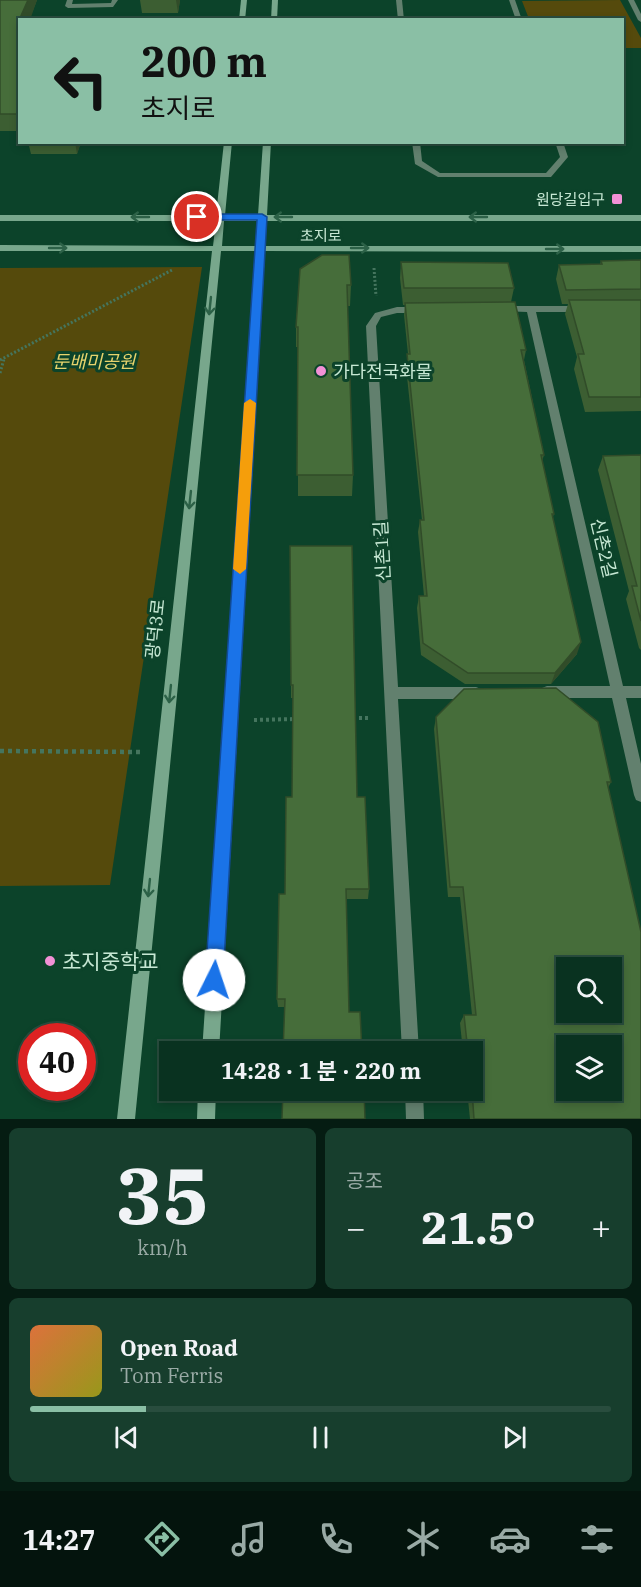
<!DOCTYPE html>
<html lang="ko">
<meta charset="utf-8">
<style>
:root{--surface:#093220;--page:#173e2d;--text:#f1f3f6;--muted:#99aaa5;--line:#294d3e;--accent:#8abfa5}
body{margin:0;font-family:"IBM Plex Serif","Noto Sans KR",serif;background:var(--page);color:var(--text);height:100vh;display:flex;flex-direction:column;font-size:22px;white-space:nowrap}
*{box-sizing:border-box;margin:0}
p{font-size:20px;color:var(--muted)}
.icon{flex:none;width:33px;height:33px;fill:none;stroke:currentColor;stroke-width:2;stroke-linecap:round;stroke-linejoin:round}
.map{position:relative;height:1119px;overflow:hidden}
.details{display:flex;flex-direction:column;gap:9px;padding:9px;background:#051c12;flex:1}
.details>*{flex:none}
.hud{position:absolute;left:18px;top:18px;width:606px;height:126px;border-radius:0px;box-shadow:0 3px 9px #0003,0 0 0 2px var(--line);background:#8abfa5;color:#111;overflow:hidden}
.fabs{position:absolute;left:556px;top:957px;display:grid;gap:12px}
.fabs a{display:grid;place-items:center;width:66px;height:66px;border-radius:0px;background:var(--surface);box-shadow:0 3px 9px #0003,0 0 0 2px var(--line);font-size:30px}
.speed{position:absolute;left:18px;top:1023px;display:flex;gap:12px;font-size:30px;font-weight:700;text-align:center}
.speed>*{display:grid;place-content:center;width:78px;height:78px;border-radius:50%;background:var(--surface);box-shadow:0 3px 9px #0003,0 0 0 2px var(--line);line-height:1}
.speed .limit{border:9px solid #d22;background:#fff;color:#111}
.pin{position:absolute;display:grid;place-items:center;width:51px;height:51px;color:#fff;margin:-26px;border:3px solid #fff;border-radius:50%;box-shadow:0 2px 6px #0007}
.me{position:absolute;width:66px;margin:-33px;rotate:4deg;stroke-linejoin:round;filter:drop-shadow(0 0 4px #0008)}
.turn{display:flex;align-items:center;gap:21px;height:126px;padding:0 24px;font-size:27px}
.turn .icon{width:78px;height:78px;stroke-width:2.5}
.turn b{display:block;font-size:42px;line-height:51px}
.big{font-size:45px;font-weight:700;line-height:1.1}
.details .tile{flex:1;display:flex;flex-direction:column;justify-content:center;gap:9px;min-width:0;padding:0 21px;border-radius:9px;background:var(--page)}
.details .dial{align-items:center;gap:0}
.dial b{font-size:78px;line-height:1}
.song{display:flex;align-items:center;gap:18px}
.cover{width:72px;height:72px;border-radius:9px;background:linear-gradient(135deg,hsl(20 70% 55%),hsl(60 70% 35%))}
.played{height:6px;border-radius:3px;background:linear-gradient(90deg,var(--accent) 20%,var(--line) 20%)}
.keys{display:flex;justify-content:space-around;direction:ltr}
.heat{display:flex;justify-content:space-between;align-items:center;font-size:33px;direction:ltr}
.details .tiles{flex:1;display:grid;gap:9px;grid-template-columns:1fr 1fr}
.tile:last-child{grid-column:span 2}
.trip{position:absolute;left:159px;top:1041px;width:324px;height:60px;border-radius:0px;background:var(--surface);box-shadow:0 3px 9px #0003,0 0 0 2px var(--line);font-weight:700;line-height:60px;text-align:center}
.dock{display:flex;height:96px;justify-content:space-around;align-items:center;background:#04140d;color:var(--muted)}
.dock .icon{width:42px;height:42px}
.dock .on{color:var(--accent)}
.dock b{font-size:27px;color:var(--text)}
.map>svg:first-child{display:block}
.green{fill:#554a0c}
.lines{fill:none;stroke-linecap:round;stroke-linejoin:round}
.path-far2{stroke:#45755e;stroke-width:3;stroke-dasharray:2 2;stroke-linecap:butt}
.path-far1{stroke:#45755e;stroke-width:4;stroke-dasharray:3 3;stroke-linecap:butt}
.path{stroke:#45755e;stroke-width:4.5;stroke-dasharray:4 4;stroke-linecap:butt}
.lane{fill:#62806e;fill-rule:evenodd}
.street{fill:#62806e;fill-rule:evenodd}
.secondary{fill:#78a78c;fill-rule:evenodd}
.wall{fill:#3c5e32}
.shaded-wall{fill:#314c29}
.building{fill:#466d3a;stroke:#314c29;stroke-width:1.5;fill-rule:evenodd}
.oneway{stroke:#2c6147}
.route{fill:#1a73e8;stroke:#114b97;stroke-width:1.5}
.slow{fill:#f59e0b}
.poi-dot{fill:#f291d6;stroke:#0c432a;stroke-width:2}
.labels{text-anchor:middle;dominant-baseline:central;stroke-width:6;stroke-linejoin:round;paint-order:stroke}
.far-poi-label{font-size:15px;fill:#c7e8d4;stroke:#0c432a;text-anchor:end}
.far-street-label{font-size:15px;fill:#c7e8d4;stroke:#0c432a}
.park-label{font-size:18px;font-style:italic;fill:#e7d36c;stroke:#0c432a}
.poi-label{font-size:18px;fill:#c7e8d4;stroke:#0c432a;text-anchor:start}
.street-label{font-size:18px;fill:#c7e8d4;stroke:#0c432a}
.near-poi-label{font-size:21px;fill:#c7e8d4;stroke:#0c432a;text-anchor:start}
</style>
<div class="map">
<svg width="641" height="1119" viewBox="0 0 641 1119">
<rect width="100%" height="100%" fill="#0c432a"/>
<g class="green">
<path d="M 620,0 L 641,38 L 641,48 L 623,48 L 622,20 L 529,19 L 522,1 Z"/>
<path d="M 202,267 L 110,885 L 0,886 L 0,268 Z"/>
</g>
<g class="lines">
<g class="path-far2">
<path d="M 374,268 L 376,296"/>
<path d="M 0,360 L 172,270"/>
<path d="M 0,373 L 4,359"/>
</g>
<g class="path-far1">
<path d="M 353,718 L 369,718"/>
<path d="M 254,720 L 297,719"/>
</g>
<path class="path" d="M 0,751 L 140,752"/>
<path class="lane" d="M 67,0 L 73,0 L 72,4 L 111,3 L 112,0 L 118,0 L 113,7 L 68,8 L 65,6 Z"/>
<g class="street">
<path d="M 396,0 L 402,0 L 404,20 L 398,20 Z"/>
<path d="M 509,0 L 515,0 L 522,20 L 516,20 Z"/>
<path d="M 628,0 L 634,0 L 641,14 L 641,22 L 638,20 Z"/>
<path d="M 412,142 L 420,142 L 422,161 L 440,173 L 546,173 L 560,157 L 555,142 L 563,142 L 568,157 L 551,177 L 438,177 L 415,164 Z"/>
<path d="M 503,306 L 581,306 L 586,309 L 581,312 L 536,312 L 623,686 L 641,686 L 641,698 L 626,698 L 641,764 L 641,802 L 636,800 L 634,795 L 612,698 L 547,698 L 542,696 L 540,692 L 542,688 L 547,686 L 610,686 L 527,312 L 500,311 L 500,307 Z"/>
<path d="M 397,307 L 419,307 L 424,310 L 419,313 L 397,313 L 381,317 L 376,326 L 398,687 L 476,687 L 481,689 L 483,693 L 481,697 L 476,699 L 398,699 L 419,1052 L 402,1052 L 366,326 L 375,313 Z"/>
<path d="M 405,1090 L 423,1090 L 424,1119 L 406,1119 Z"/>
</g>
<g class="secondary">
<path d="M 241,0 L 247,0 L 245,20 L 239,20 Z"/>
<path d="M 272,0 L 278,0 L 277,20 L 271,20 Z"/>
<path d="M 224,142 L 232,142 L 225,215 L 258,215 L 263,142 L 271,142 L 267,215 L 641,215 L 641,221 L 266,221 L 265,246 L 641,246 L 641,252 L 265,251 L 219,1052 L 202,1052 L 256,251 L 221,251 L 135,1119 L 117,1119 L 212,251 L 0,251 L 0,245 L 213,246 L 216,221 L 0,221 L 0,215 L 216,215 ZM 224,221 L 258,221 L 256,246 L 222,246 Z"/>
<path d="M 198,1090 L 216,1090 L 215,1119 L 197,1119 Z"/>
</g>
</g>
<g class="wall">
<path d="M 0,0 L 37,0 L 30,18 L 20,20 L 20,131 L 0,131 Z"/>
<path d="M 140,0 L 180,0 L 178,13 L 142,13 Z"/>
<path d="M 28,142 L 81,142 L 77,154 L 31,154 Z"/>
<path d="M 641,260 L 641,411 L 585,412 L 574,369 L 577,357 L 565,314 L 568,304 L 562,304 L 556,279 L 559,265 L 600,264 L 601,261 Z"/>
<path d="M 401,262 L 514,288 L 511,302 L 526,350 L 524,360 L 544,455 L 542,461 L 554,514 L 552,519 L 577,654 L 551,684 L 465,684 L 421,655 L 417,608 L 419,596 L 424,596 L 418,532 L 420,520 L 422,520 L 406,367 L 408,354 L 404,315 L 405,305 L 403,305 L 400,278 Z"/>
<path d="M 300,269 L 351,285 L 350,306 L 347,306 L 353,475 L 352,496 L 298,496 L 298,347 L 296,347 L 296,327 Z"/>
<path d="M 641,455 L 641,650 L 639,648 L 626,599 L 629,591 L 598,470 L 603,456 Z"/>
<path d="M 290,546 L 357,797 L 369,889 L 368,899 L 346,899 L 349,1012 L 362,1052 L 284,1007 L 278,1007 L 277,999 L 292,797 L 293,698 L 291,698 L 291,685 Z"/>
<path d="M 436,717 L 611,782 L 608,788 L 641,1119 L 470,1119 L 467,1090 L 472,1090 L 472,1052 L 463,1052 L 460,1023 L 464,1015 L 472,1015 L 460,897 L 448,897 L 434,729 Z"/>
</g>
<g class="shaded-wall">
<path d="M 28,0 L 37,0 L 30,20 L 20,18 Z"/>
<path d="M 176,0 L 180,0 L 178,13 Z"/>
<path d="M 75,142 L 81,142 L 77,154 Z"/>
<path d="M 581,642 L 577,654 L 551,684 L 555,673 Z"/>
</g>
<g class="building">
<path d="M 0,0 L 28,0 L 20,18 L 136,18 L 136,20 L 20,20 L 20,114 L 0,114 Z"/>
<path d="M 322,255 L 349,255 L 351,285 L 347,285 L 353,475 L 297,475 L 298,327 L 296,327 L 300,269 Z"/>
<path d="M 641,260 L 641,289 L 566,290 L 559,265 L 602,264 L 601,261 Z"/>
<path d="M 401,262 L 508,263 L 514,288 L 404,288 Z"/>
<path d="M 569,300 L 641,300 L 641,397 L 589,397 L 578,354 L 584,354 Z"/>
<path d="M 515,302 L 526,350 L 521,350 L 544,455 L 541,455 L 554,514 L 552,514 L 581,642 L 555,673 L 468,673 L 423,643 L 419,596 L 427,596 L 420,520 L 424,520 L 407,354 L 410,354 L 405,303 Z"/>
<path d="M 641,455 L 641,621 L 632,586 L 637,586 L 603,456 Z"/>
<path d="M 290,546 L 352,546 L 357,797 L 365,797 L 369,889 L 346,889 L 349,1012 L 360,1012 L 362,1052 L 283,1052 L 285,999 L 277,999 L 279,894 L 285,894 L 286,797 L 292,797 L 293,685 L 291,685 Z"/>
<path d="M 556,688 L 598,722 L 611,782 L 607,782 L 641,932 L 641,1119 L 474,1119 L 472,1090 L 472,1052 L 468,1052 L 464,1015 L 476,1015 L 463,887 L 450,887 L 436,717 L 464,689 ZM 567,968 L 612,968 L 612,1012 L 567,1012 ZM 567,1046 L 612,1046 L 612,1090 L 567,1090 Z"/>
<path d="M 283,1090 L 364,1090 L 365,1119 L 282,1119 Z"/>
</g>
<defs><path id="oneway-shaft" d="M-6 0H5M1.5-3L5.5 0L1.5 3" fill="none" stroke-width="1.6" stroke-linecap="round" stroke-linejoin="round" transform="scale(1.5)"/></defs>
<g class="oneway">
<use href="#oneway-shaft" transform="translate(140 217) rotate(180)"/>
<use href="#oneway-shaft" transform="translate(283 217) rotate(-180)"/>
<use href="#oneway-shaft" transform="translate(478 217) rotate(-180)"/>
<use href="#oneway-shaft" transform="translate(58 248)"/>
<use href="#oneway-shaft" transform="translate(360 248)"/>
<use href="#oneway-shaft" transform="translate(555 249)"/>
<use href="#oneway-shaft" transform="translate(210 306) rotate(96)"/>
<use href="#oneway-shaft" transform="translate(190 500) rotate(96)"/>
<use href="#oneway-shaft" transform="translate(170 694) rotate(96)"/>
<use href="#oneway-shaft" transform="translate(149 888) rotate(96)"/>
</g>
<path class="route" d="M 262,214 L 267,217 L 223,980 L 221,987 L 214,990 L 208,987 L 205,980 L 257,220 L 197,220 L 192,217 L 197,214 Z"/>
<path class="slow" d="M 250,399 L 256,403 L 246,569 L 240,574 L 233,569 L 244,403 Z"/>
<g class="poi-dot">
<rect x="611" y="193" width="12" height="12" rx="3"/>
<circle cx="321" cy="371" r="6"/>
<circle cx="50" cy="961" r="6"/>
</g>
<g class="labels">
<g class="far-poi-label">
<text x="605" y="199">원당길입구</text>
</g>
<g class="far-street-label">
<text x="321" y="235">초지로</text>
</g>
<g class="park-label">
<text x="94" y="361">둔배미공원</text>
</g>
<g class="poi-label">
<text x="333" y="371">가다전국화물</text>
</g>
<g class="street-label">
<text transform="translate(604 548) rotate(77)">신촌2길</text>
<text transform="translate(382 551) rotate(-93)">신촌1길</text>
<text transform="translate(155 629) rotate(-84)">광덕3로</text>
</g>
<g class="near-poi-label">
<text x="62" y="961">초지중학교</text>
</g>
</g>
</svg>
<div class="fabs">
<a><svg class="icon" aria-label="search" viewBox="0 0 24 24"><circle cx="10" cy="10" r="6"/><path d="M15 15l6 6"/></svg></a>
<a><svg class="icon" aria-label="layers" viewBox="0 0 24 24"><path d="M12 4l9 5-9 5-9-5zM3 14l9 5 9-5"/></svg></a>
</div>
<div class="speed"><div class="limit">40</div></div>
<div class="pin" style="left:197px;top:217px;background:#d93025"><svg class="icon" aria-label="arrive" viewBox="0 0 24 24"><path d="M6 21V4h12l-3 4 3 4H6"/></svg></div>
<svg class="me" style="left:214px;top:980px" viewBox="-20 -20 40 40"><circle r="19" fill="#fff"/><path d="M0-13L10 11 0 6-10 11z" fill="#1a73e8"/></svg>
<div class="trip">14:28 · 1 분 · 220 m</div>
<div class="hud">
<div class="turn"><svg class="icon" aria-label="left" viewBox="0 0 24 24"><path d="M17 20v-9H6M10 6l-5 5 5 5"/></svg><div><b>200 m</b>초지로</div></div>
</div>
</div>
<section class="details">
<div class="tiles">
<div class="tile dial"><b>35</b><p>km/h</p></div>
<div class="tile"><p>공조</p>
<div class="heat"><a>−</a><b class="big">21.5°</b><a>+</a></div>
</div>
<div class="tile">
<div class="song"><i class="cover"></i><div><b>Open Road</b><p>Tom Ferris</p></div></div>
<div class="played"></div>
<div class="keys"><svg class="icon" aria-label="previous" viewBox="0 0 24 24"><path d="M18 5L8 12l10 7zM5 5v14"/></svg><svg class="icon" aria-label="pause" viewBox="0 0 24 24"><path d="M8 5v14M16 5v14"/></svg><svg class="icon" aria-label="next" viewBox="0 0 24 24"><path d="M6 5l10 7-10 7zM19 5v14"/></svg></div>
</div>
</div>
</section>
<nav class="dock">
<b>14:27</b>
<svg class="icon on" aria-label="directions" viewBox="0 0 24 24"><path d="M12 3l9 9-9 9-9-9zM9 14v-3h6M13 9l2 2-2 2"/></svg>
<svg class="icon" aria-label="music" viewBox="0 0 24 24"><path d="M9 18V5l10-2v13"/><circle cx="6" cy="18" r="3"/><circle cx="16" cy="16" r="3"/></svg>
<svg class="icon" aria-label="phone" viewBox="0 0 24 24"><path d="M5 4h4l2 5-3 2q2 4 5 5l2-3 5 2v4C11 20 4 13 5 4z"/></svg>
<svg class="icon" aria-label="climate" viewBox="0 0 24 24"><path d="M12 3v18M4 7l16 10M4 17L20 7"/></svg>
<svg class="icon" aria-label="car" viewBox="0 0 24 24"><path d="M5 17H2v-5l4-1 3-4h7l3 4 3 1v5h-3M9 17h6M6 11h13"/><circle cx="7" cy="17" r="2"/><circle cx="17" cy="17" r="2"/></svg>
<svg class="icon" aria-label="filters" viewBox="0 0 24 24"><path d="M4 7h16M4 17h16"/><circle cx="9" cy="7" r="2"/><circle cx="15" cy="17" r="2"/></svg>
</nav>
